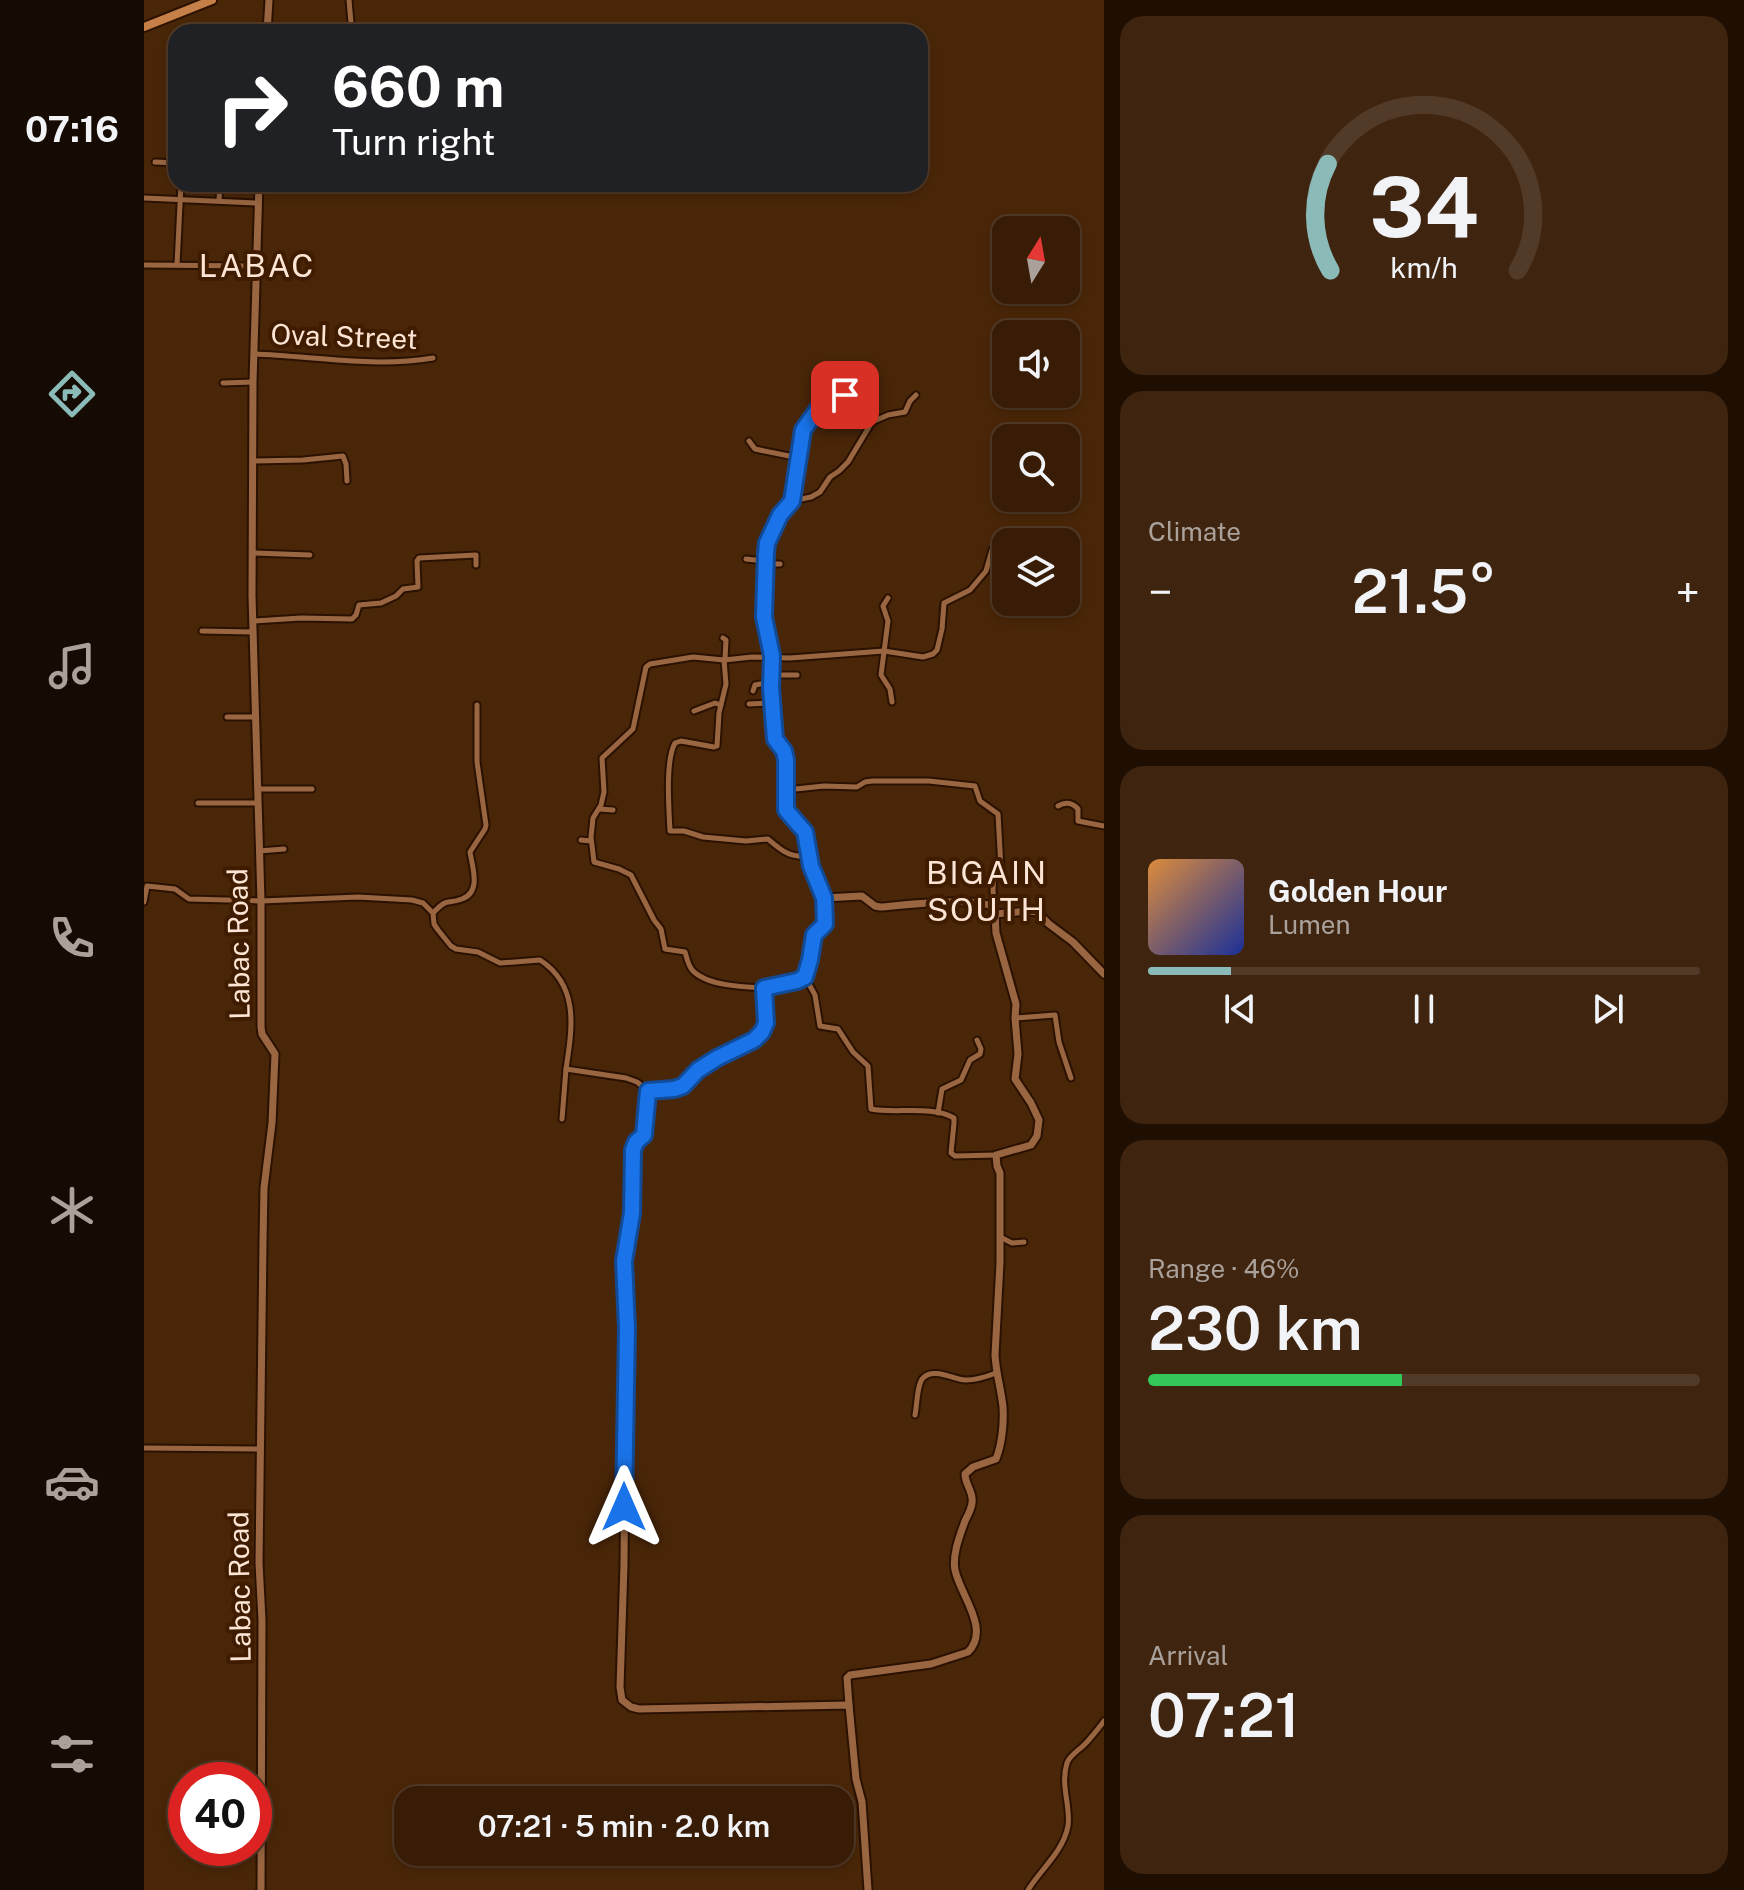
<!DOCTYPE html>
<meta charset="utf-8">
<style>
:root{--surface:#381c06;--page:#3f2510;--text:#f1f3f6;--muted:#aba19b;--line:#523a28;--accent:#8bbbb9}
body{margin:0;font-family:"Public Sans",sans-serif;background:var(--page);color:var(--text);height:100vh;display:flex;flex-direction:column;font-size:30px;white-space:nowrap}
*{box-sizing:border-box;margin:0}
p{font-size:26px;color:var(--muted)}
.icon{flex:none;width:44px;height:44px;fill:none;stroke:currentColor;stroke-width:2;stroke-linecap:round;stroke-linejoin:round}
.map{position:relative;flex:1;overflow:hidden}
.side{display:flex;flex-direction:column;gap:16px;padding:16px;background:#1f0f03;width:640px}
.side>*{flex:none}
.guide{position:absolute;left:24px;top:24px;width:760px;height:168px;border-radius:24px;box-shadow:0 4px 12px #0003,0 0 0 2px var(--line);background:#202124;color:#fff;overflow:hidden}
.needle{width:52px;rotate:11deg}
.tools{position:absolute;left:848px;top:216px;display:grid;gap:16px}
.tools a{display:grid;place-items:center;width:88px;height:88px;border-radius:16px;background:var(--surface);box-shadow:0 4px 12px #0003,0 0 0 2px var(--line);font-size:40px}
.speed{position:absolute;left:24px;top:1762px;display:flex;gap:16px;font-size:40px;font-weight:700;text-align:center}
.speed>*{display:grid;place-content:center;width:104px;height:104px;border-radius:50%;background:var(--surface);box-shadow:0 4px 12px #0003,0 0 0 2px var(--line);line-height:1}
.speed .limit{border:12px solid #d22;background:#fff;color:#111}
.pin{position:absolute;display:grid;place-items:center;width:68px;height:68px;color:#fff;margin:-34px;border-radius:16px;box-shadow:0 4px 12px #0006}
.me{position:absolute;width:88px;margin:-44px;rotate:0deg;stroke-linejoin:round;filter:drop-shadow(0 0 6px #0008)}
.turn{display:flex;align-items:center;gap:28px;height:168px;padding:0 32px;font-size:36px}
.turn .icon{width:104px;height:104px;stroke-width:2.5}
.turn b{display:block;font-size:56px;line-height:68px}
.big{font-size:60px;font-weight:600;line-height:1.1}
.side .tile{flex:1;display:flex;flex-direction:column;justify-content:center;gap:12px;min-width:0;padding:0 28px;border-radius:24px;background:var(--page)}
.side .dial{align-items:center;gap:0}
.dial svg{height:208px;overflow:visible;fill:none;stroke:var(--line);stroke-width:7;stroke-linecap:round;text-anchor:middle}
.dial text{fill:var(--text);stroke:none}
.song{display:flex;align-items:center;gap:24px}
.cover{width:96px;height:96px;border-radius:12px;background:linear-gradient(135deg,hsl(30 70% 55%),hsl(230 70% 35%))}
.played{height:8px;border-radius:4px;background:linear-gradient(90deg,var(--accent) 15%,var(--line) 15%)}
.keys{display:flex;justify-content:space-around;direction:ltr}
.heat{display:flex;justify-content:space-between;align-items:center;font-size:44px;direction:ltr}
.charge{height:12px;border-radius:6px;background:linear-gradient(90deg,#34c759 46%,var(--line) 0)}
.trip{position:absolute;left:250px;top:1786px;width:460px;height:80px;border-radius:24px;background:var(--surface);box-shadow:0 4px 12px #0003,0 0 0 2px var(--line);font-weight:600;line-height:80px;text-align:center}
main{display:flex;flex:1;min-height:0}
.dock{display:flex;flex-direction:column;width:144px;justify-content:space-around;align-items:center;background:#160b02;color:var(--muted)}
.dock .icon{width:56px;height:56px}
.dock .active{color:var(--accent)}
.dock b{font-size:36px;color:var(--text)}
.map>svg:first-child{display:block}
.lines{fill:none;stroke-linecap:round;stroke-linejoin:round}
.street-casing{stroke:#2a1100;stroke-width:9}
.secondary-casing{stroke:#2a1100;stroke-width:11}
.primary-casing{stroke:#2a1100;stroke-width:12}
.street{stroke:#996641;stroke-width:5}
.secondary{stroke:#996641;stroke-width:7}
.primary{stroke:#c77f48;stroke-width:8}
.route-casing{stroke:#114b97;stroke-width:20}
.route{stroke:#1a73e8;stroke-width:14}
.labels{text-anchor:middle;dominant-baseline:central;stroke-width:8;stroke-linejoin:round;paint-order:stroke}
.street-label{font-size:28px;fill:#fde5d5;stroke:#3f1c00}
.quarter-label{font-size:32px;letter-spacing:2px;fill:#fde5d5;stroke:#3f1c00}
</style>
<main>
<nav class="dock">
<b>07:16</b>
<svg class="icon active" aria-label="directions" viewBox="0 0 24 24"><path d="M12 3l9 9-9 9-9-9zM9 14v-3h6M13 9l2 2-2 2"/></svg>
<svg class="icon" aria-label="music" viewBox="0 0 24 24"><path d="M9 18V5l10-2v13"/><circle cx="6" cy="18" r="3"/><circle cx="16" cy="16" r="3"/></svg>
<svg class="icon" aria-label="phone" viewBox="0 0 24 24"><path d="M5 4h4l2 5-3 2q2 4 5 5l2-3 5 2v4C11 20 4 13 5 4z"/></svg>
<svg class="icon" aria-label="climate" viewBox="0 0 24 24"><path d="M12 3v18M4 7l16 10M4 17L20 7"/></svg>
<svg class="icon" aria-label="car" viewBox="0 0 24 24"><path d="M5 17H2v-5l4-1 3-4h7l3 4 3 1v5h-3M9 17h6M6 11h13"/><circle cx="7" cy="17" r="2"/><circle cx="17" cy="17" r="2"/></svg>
<svg class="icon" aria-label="filters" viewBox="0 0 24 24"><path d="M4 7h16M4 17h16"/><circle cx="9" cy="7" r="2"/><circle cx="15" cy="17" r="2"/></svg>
</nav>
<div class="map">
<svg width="960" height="1890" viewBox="0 0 960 1890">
<rect width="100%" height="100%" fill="#4a2608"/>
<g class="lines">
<g class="street-casing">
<g id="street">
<path d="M 205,0 L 207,23"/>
<path d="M 11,162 L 32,163"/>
<path d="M 0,198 L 114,203"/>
<path d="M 75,200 L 76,184"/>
<path d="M 0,265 L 112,266"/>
<path d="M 33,265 L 37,184"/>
<path d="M 110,354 C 169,356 229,368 289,358"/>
<path d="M 79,383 L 109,382"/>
<path d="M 674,409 L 688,408 L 701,395 L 728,422"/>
<path d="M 605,441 L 611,449 L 655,458"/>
<path d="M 108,461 L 159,460 L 199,456 L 202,464 L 203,481"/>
<path d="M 648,501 L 659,430 L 668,415 L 674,409 L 679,381"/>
<path d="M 109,553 L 166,555"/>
<path d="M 602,559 L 621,561"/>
<path d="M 621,564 L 636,564"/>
<path d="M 744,598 L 739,606 L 744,621 L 737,675 L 746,689 L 748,702"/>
<path d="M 109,621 L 157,618 L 208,619 L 212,615 L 215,605 L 237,603 L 252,596 L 259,589 L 274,587 L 273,561 L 275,558 L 332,555 L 332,565"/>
<path d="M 58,631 L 108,632"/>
<path d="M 579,638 L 582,640 L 581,659"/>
<path d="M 580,660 L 582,684 L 575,713 L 573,746 L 570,747 L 537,741 L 531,743 C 521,761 525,809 526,831 L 540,831 L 559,837 L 602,841 L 624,839 C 638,851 646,858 665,856"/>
<path d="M 628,675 L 653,675"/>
<path d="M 609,691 L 611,685 L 627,682"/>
<path d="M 605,704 L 628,703"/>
<path d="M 550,711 L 571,703 L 577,705"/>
<path d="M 83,717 L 111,717"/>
<path d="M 114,789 L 168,789"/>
<path d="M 642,790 L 680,786 L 713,787 L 721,782 L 728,781 L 785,781 L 831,786 L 836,801 L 854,814 L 857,868 C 845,884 850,889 850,908"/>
<path d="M 54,803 L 114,803"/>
<path d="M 914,806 C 921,802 928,802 934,809 L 934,821 L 960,826"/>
<path d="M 455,809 L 469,810"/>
<path d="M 437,840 L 447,841"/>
<path d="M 115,851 L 140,849"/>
<path d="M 680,898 L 667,866 L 661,832 L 642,810 L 642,760 L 640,751 L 631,739 L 627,688 L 628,656 L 620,617 L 622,546 L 640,510 L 648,501 L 667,497 L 676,492 L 686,477 L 695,471 L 704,462 L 728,422 L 744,415 L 761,412 L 766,401 L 772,395"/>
<path d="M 0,902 L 3,886 L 31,889 L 45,899 L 117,901 L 214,897 L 268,900 L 279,903 L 289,913 L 290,924 L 294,930 L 307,946 L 312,949 L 334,952 L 356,963 L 396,960 C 436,986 428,1029 422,1069 L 482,1078 L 493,1082 L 504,1091"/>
<path d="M 289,913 C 304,897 302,905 318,899 C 338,892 328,866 326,852 L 341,829 L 342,825 L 333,762 L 333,705"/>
<path d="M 661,977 L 671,995 L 676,1026 L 694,1029 L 709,1052 L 724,1066 L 727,1109 C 751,1114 788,1105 810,1118 L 810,1123 L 807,1153 L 811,1156 L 852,1155"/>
<path d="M 620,988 C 600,987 564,986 549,971 C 544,966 543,958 541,952 L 521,949 L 517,929 L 510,920 L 487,875 L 475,869 L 450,862 L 447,837 L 449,818 L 457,805 L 460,792 L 458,758 L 489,729 L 502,667 L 506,664 L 549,657 L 580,660 L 608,657 L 646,658 L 740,651 L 779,657 L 789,654 L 793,650 L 798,629 L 800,603 L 826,590 L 842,571 L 848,550 L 867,538"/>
<path d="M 871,1018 L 911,1015 L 915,1042 L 927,1078"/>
<path d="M 794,1113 L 798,1089 L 817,1080 L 826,1060 L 836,1054 L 837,1049 L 833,1040"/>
<path d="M 418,1119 L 422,1069"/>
<path d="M 856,1237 L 868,1243 L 880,1242"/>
<path d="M 771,1415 C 773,1406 773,1384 779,1378 C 789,1367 809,1379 821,1380 C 832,1380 842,1377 852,1373"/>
<path d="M 0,1448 L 116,1449"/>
<path d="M 884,1890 C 897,1869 919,1852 924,1826 C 927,1806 916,1786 923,1763 C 926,1755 934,1751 940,1745 C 947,1738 954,1729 960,1721"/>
</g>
</g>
<g class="secondary-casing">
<g id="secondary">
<path d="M 123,32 L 125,0"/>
<path d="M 115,184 L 109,382 L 108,596 L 117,901 L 117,1027 L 118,1034 L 131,1054 L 128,1123 L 120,1188 L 119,1242 L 115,1563 L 118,1620 L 117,1890"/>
<path d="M 705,1705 L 703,1678 L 706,1675 L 787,1664 L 824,1652 C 847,1629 816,1595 811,1570 C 808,1555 816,1535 821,1521 C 824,1515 827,1510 828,1503 C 830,1492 821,1485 821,1474 L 829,1467 L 852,1459 C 858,1444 860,1423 859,1407 C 857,1389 852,1373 851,1355 L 856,1263 L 856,1173 L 853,1166 L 852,1155 L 887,1145 L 893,1136 L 895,1120 L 887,1103 L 871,1079 L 874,1054 L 871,1018 L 872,1004 L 852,933 L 851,914"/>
<path d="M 724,1890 L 718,1802 L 712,1779 L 705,1705 L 495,1709 L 487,1707 L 478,1700 L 476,1687 L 480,1565 L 481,1443 L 483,1406 L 483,1300 L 480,1261 L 487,1223 L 489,1147 L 500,1135 L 504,1091 L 530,1089 L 539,1086 L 554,1070 L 573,1058 L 610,1040 L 618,1032 L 622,1023 L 620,988 L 653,981 L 661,977 L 666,960 L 670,935 L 681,924 L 680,898 L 718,896 L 731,906 L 736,907 C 754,906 839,895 849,908 C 851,910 851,912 851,914 L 884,911 L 893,912 L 905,924 L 929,942 L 960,974"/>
</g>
</g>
<g class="primary-casing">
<path id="primary" d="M 0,27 L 68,0"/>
</g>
<use href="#street" class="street"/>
<use href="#secondary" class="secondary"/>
<use href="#primary" class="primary"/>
</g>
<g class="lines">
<g class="route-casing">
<path id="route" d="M 480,1507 L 483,1328 L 480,1261 L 488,1213 L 489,1150 L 492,1142 L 500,1135 L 504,1091 L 530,1089 L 539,1086 L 554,1070 L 573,1058 L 610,1040 L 618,1032 L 622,1023 L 620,988 L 653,981 L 661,977 L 666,960 L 670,935 L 681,924 L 680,898 L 667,866 L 661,832 L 642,810 L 642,760 L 640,751 L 631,739 L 627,688 L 628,656 L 620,617 L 622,553 L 623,543 L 636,515 L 648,501 L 659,430 L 674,409 L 688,408 L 701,395"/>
</g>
<use href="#route" class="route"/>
</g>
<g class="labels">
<g class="street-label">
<text transform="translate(200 336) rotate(2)">Oval Street</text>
<text transform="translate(94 944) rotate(-91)">Labac Road</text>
<text transform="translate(95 1587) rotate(-91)">Labac Road</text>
</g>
<g class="quarter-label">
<text x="113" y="265">LABAC</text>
<text x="843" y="872">BIGAIN<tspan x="843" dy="37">SOUTH</tspan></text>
</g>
</g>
</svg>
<div class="tools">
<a><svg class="needle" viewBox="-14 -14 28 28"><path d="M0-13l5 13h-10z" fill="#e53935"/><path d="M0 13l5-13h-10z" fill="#aba19b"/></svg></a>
<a><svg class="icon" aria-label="sound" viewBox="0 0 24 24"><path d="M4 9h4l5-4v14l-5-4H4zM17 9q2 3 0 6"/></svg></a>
<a><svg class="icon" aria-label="search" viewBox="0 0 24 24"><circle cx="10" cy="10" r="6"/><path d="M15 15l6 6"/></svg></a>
<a><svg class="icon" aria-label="layers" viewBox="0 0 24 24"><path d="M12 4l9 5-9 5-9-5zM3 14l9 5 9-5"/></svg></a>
</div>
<div class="speed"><div class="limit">40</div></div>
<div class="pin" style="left:701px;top:395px;background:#d93025"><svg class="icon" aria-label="arrive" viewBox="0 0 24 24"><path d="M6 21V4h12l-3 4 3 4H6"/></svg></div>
<svg class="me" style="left:480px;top:1507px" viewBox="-20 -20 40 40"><path d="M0-17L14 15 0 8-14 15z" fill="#1a73e8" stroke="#fff" stroke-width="4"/></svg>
<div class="trip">07:21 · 5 min · 2.0 km</div>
<div class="guide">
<div class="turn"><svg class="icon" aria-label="right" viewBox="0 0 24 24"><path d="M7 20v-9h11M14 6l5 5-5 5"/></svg><div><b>660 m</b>Turn right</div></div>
</div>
</div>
<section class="side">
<div class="tile dial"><svg viewBox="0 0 100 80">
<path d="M14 69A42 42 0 1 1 86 69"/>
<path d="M14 69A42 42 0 0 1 13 28" stroke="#8bbbb9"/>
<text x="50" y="56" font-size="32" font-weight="700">34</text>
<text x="50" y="72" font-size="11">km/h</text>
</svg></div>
<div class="tile"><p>Climate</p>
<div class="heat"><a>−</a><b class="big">21.5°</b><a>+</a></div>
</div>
<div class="tile">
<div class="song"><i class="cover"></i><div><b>Golden Hour</b><p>Lumen</p></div></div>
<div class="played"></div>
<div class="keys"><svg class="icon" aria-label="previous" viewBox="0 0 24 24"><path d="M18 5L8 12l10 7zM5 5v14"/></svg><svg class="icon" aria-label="pause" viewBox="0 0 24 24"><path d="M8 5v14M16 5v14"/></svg><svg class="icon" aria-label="next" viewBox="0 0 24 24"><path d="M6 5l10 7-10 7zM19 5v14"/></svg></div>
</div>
<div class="tile"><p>Range · 46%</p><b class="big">230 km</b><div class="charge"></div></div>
<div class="tile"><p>Arrival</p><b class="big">07:21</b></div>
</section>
</main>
